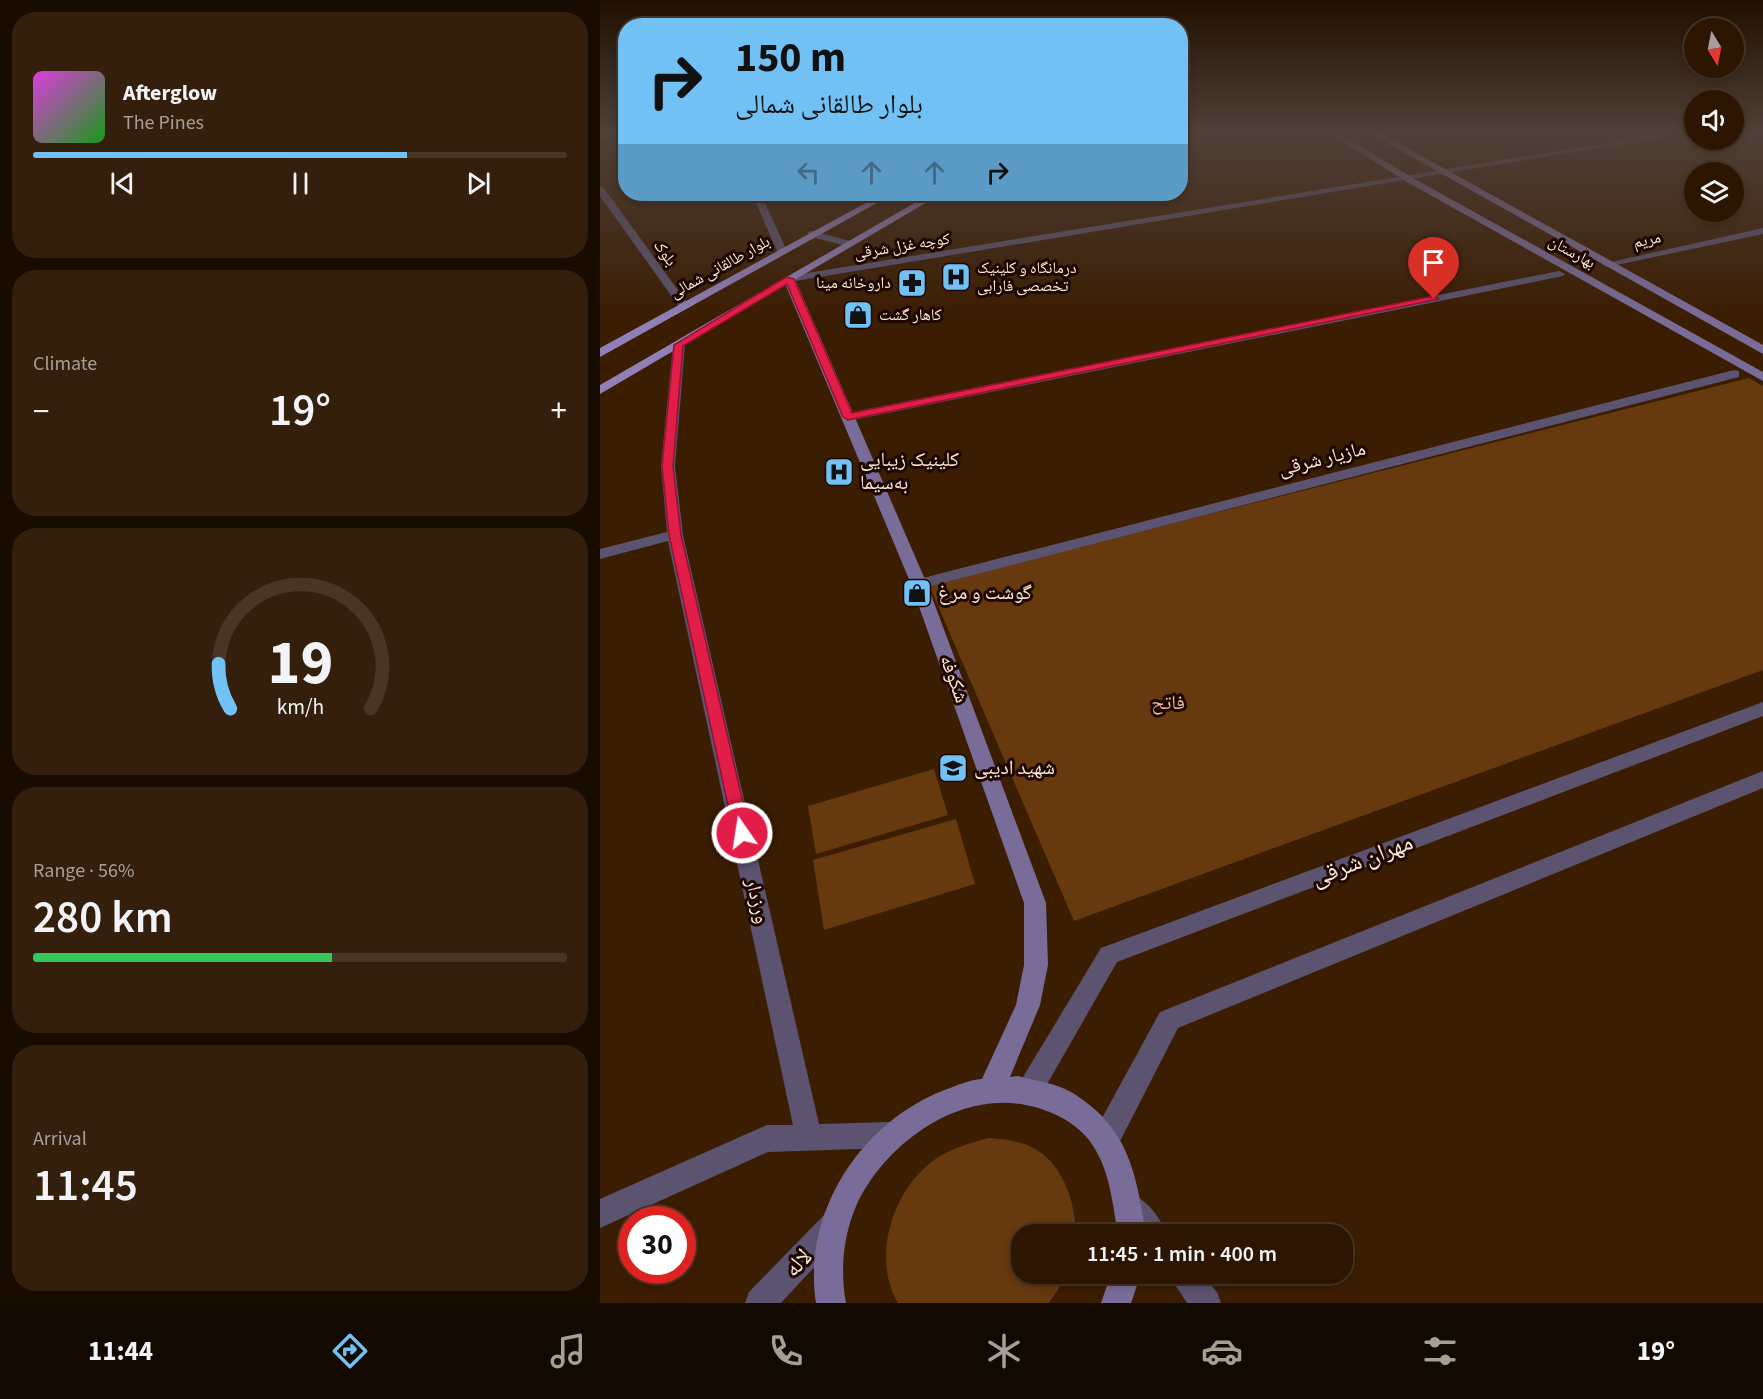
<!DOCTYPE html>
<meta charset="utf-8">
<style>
:root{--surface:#2c1602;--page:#341f0c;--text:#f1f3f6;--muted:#a69f99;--line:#483524;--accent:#71c1f5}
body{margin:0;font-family:"Source Sans 3","Noto Naskh Arabic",sans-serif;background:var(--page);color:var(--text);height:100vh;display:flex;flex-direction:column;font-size:22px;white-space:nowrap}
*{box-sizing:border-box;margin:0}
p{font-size:20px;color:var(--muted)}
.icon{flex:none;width:33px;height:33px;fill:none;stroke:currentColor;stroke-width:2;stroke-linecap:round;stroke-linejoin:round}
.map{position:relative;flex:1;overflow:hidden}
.details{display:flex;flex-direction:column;gap:12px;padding:12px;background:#180c01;width:600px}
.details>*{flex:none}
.top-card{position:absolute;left:18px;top:18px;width:570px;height:183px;border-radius:24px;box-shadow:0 3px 9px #0003,0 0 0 2px var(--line);background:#71c1f5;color:#111;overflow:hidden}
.needle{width:39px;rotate:170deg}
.fabs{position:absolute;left:1084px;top:18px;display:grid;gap:12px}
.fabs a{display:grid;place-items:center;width:60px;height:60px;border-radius:50%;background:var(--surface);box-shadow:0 3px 9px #0003,0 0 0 2px var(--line);font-size:30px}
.speed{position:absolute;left:18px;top:1206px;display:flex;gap:12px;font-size:30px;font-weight:700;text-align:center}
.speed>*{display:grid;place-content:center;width:78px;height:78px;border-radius:50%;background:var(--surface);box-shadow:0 3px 9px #0003,0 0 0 2px var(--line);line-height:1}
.speed .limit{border:9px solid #d22;background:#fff;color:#111}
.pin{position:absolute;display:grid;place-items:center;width:51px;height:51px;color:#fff;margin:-62px -26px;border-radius:50% 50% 50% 0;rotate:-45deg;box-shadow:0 0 6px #0007}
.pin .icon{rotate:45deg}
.me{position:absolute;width:66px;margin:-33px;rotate:347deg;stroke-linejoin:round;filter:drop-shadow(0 0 4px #0008)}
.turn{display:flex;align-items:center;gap:21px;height:126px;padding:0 18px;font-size:27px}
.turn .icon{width:78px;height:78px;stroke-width:2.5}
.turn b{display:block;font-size:42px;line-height:51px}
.lanes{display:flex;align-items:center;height:57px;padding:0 18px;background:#0003;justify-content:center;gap:30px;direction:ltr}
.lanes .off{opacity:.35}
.big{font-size:45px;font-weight:600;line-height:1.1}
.details .widget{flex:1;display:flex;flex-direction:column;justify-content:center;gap:9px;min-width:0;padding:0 21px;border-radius:24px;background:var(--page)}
.details .dial{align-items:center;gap:0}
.dial svg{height:156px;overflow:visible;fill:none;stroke:var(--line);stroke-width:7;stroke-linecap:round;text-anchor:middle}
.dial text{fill:var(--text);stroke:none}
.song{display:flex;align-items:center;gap:18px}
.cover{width:72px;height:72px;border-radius:9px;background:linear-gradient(135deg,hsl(300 70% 55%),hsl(120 70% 35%))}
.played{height:6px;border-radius:3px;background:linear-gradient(90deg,var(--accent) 70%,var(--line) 70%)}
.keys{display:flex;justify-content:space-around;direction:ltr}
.heat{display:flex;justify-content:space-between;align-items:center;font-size:33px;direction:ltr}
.charge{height:9px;border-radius:4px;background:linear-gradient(90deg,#34c759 56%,var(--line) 0)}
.trip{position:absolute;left:411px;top:1224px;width:342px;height:60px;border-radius:24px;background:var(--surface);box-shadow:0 3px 9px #0003,0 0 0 2px var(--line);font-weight:600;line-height:60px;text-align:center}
.tab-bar{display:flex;height:96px;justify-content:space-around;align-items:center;background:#120901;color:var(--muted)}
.tab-bar .icon{width:42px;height:42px}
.tab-bar .selected{color:var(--accent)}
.tab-bar b{font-size:27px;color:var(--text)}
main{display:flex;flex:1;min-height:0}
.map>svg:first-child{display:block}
.green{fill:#66390e}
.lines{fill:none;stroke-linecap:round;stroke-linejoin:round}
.minor{fill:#5b536f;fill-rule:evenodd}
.tertiary{fill:#5b536f;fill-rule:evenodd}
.secondary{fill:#7a6c98;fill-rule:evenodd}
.primary{fill:#917fb8;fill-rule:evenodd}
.route{fill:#e11d48;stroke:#92132f;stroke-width:1.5}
.labels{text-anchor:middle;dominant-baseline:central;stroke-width:6;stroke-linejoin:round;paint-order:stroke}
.far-street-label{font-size:16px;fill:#fde9d9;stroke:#1e0700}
.far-poi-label{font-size:16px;fill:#fde9d9;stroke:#1e0700;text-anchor:start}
.street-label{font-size:20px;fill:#fde9d9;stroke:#1e0700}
.poi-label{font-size:20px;fill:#fde9d9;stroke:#1e0700;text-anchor:start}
.park-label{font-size:20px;fill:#f1c2a0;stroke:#1e0700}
.near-street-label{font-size:24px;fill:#fde9d9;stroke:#1e0700}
</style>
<main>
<section class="details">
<div class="widget">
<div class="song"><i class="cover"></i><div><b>Afterglow</b><p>The Pines</p></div></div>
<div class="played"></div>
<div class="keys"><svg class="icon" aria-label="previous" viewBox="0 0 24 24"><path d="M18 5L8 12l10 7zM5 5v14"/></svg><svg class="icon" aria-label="pause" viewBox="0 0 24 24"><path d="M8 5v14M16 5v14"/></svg><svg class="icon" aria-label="next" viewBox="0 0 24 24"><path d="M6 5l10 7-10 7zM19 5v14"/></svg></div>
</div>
<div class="widget"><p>Climate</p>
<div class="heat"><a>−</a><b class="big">19°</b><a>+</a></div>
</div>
<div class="widget dial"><svg viewBox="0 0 100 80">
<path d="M14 69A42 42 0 1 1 86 69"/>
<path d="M14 69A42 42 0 0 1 8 46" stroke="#71c1f5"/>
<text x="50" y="56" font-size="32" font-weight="700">19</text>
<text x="50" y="72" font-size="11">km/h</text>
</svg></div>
<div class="widget"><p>Range · 56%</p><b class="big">280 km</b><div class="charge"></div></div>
<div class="widget"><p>Arrival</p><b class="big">11:45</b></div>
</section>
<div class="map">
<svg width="1163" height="1303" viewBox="0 0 1163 1303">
<rect width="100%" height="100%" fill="#3b1d02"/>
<g class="green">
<path d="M 1149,378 L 1163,386 L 1163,670 L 474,921 L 329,585 Z"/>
<path d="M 334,769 L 348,815 L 216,854 L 208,806 Z"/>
<path d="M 356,819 L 375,884 L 224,930 L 213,860 Z"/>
<path d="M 389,1138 C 398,1139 408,1139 417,1142 C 459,1151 475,1196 476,1234 L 422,1234 L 422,1274 L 467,1274 L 466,1277 L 449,1303 L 298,1303 C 272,1260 291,1195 329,1164 C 347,1149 367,1144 389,1138 Z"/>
</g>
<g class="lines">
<g class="minor">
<path d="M 0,134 L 16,134 L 0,139 Z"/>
<path d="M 0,186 L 3,187 L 88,304 L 88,308 L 80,308 L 0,196 Z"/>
<path d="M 1163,228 L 1163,234 L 1007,267 L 1002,264 Z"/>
<path d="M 959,271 L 965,274 L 963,276 L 248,421 L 241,417 L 248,413 Z"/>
<path d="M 79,341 L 85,345 L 75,466 L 83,535 L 219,1124 L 289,1122 L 299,1125 L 302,1135 L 299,1145 L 289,1148 L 168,1152 L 0,1228 L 0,1199 L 167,1125 L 193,1125 L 68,541 L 0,559 L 0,549 L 67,532 L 61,466 L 73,345 Z"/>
<path d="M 1134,370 L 1139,371 L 1139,377 L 319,589 L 311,584 L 319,579 Z"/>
<path d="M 531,1194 C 547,1200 561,1218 566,1234 L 534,1234 L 517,1208 L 521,1198 Z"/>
<path d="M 234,1211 L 244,1215 L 248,1225 L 244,1235 L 181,1303 L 145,1303 L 149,1292 L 224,1215 Z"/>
<path d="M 568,1274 L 601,1274 L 617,1292 L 621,1303 L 587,1303 Z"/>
</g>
<g class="tertiary">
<path d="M 1062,134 L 1083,134 L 189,282 L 183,279 L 189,276 Z"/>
<path d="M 152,194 L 161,194 L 187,251 L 186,253 L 177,251 Z"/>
<path d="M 212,231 L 254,242 L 255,244 L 250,247 L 208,236 L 208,232 Z"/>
<path d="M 1163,702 L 1163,716 L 517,962 L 438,1100 L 429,1104 L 420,1100 L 416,1091 L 420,1082 L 501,948 Z"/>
<path d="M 1163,771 L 1163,788 L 578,1028 L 516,1149 L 506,1153 L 496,1149 L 492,1139 L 496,1129 L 560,1012 Z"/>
</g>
<g class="secondary">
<path d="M 731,134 L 741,134 L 813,178 L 1163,372 L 1163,381 L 807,182 Z"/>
<path d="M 771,134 L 782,134 L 1163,345 L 1163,354 Z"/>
<path d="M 189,276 L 195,279 L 327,584 L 446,903 L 448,965 L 440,1005 L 410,1077 L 418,1076 C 435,1081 456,1083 471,1092 C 529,1127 536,1173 546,1234 L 518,1234 C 512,1201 510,1168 489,1140 C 476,1123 454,1112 435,1107 C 363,1087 287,1141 257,1204 C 243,1235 240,1271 246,1303 L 216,1303 C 202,1213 260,1124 342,1091 C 356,1086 368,1080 382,1079 L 416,1005 L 424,965 L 424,903 L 311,584 L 183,279 Z"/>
<path d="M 511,1274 L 541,1274 L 531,1303 L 501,1303 Z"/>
</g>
<g class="primary">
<path d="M 282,194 L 293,194 L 0,357 L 0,348 Z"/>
<path d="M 330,194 L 341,194 L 0,394 L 0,385 Z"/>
</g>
</g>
<linearGradient id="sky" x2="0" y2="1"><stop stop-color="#201001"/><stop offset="0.42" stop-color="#4f4039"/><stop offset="1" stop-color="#4f4039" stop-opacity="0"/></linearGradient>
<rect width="1163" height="317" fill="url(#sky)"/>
<path class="route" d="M 186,277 L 194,279 L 252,413 L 834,296 L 839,299 L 248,420 L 243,417 L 187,284 L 83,346 L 73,466 L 81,535 L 150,833 L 147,837 L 136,837 L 134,833 L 69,535 L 62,466 L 74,345 Z"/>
<defs>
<g id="hospital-square" transform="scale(1.5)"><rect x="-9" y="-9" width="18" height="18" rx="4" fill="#71c1f5" stroke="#1e0700"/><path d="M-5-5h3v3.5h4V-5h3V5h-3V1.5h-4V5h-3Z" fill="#111"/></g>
<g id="pharmacy-square" transform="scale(1.5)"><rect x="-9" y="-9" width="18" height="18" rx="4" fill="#71c1f5" stroke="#1e0700"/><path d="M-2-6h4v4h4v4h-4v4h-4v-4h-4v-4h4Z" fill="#111"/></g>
<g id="shop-square" transform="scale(1.5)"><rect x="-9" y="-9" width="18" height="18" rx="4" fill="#71c1f5" stroke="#1e0700"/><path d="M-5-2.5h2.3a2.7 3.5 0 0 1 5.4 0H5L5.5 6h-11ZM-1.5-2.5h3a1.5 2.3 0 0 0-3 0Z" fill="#111"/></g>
<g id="school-square" transform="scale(1.5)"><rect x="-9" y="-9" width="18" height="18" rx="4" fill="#71c1f5" stroke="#1e0700"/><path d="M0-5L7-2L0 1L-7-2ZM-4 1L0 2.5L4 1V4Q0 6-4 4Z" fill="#111"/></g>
</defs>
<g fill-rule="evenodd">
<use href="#hospital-square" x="356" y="277"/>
<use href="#pharmacy-square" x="312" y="283"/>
<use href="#shop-square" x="258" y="315"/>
<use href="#hospital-square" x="239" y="472"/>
<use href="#shop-square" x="317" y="593"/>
<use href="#school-square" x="353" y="768"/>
</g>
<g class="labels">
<g class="far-street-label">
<text transform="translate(1047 240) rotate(-12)">مریم</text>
<text transform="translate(302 246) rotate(-9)">کوچه غزل شرقی</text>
<text transform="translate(972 252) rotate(29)">بهارستان</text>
<text transform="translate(65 253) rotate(54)">بلوک</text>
<text transform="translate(120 267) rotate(-29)">بلوار طالقانی شمالی</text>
</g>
<g class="far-poi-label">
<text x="377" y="268">درمانگاه و کلینیک<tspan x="377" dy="18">تخصصی فارابی</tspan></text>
<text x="291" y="283" text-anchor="end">داروخانه مینا</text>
<text x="279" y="315">کاهار گشت</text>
</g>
<g class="street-label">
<text transform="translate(722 459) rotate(-14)">مازیار شرقی</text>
<text transform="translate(354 679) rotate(70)">شکوفه</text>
<text transform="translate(157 901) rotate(77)">ورزدار</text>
</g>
<g class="poi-label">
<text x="260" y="460">کلینیک زیبایی<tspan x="260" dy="23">به‌سیما</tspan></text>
<text x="338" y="593">گوشت و مرغ</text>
<text x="374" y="768">شهید ادیبی</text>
</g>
<g class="park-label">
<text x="568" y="703">فاتح</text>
</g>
<g class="near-street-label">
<text transform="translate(762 860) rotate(-21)">مهران شرقی</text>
<text transform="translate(198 1263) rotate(-47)">لاله</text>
</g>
</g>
</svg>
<div class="fabs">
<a><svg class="needle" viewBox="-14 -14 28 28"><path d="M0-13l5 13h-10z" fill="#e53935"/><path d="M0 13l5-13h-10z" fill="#a69f99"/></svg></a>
<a><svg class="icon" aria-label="sound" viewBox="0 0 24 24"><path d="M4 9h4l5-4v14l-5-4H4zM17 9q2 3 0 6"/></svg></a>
<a><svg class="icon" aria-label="layers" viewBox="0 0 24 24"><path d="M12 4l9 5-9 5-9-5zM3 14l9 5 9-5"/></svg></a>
</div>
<div class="speed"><div class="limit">30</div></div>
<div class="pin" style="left:834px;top:299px;background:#d93025"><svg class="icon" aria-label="arrive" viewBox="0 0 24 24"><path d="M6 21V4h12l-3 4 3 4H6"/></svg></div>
<svg class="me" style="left:142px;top:833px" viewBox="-20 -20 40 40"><circle r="17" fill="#e11d48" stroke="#fff" stroke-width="3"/><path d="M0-11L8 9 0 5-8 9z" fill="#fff"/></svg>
<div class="trip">11:45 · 1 min · 400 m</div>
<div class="top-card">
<div class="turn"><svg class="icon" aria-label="right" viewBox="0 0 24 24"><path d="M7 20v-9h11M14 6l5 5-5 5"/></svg><div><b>150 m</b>بلوار طالقانی شمالی</div></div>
<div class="lanes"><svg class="icon off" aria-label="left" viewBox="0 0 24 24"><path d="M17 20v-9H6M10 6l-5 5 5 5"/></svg><svg class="icon off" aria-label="ahead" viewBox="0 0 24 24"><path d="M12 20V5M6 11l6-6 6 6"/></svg><svg class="icon off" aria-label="ahead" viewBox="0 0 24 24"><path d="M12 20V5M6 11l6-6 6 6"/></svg><svg class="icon" aria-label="right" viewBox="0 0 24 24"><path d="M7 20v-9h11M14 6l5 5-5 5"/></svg></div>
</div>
</div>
</main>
<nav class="tab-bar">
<b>11:44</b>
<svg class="icon selected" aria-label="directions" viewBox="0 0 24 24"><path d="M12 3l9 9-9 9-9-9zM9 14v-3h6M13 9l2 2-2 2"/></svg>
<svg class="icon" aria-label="music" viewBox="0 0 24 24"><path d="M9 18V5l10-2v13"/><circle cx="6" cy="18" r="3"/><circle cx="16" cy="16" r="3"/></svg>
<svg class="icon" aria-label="phone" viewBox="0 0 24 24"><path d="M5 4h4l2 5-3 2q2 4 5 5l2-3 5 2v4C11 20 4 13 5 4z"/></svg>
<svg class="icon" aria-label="climate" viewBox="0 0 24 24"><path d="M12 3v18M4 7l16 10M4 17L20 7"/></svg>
<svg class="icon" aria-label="car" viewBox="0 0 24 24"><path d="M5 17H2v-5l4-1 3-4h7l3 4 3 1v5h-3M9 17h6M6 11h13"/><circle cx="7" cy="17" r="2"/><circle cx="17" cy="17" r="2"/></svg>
<svg class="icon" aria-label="filters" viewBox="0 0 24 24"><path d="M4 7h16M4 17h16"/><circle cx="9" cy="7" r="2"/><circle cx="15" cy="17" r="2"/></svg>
<b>19°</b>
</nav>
